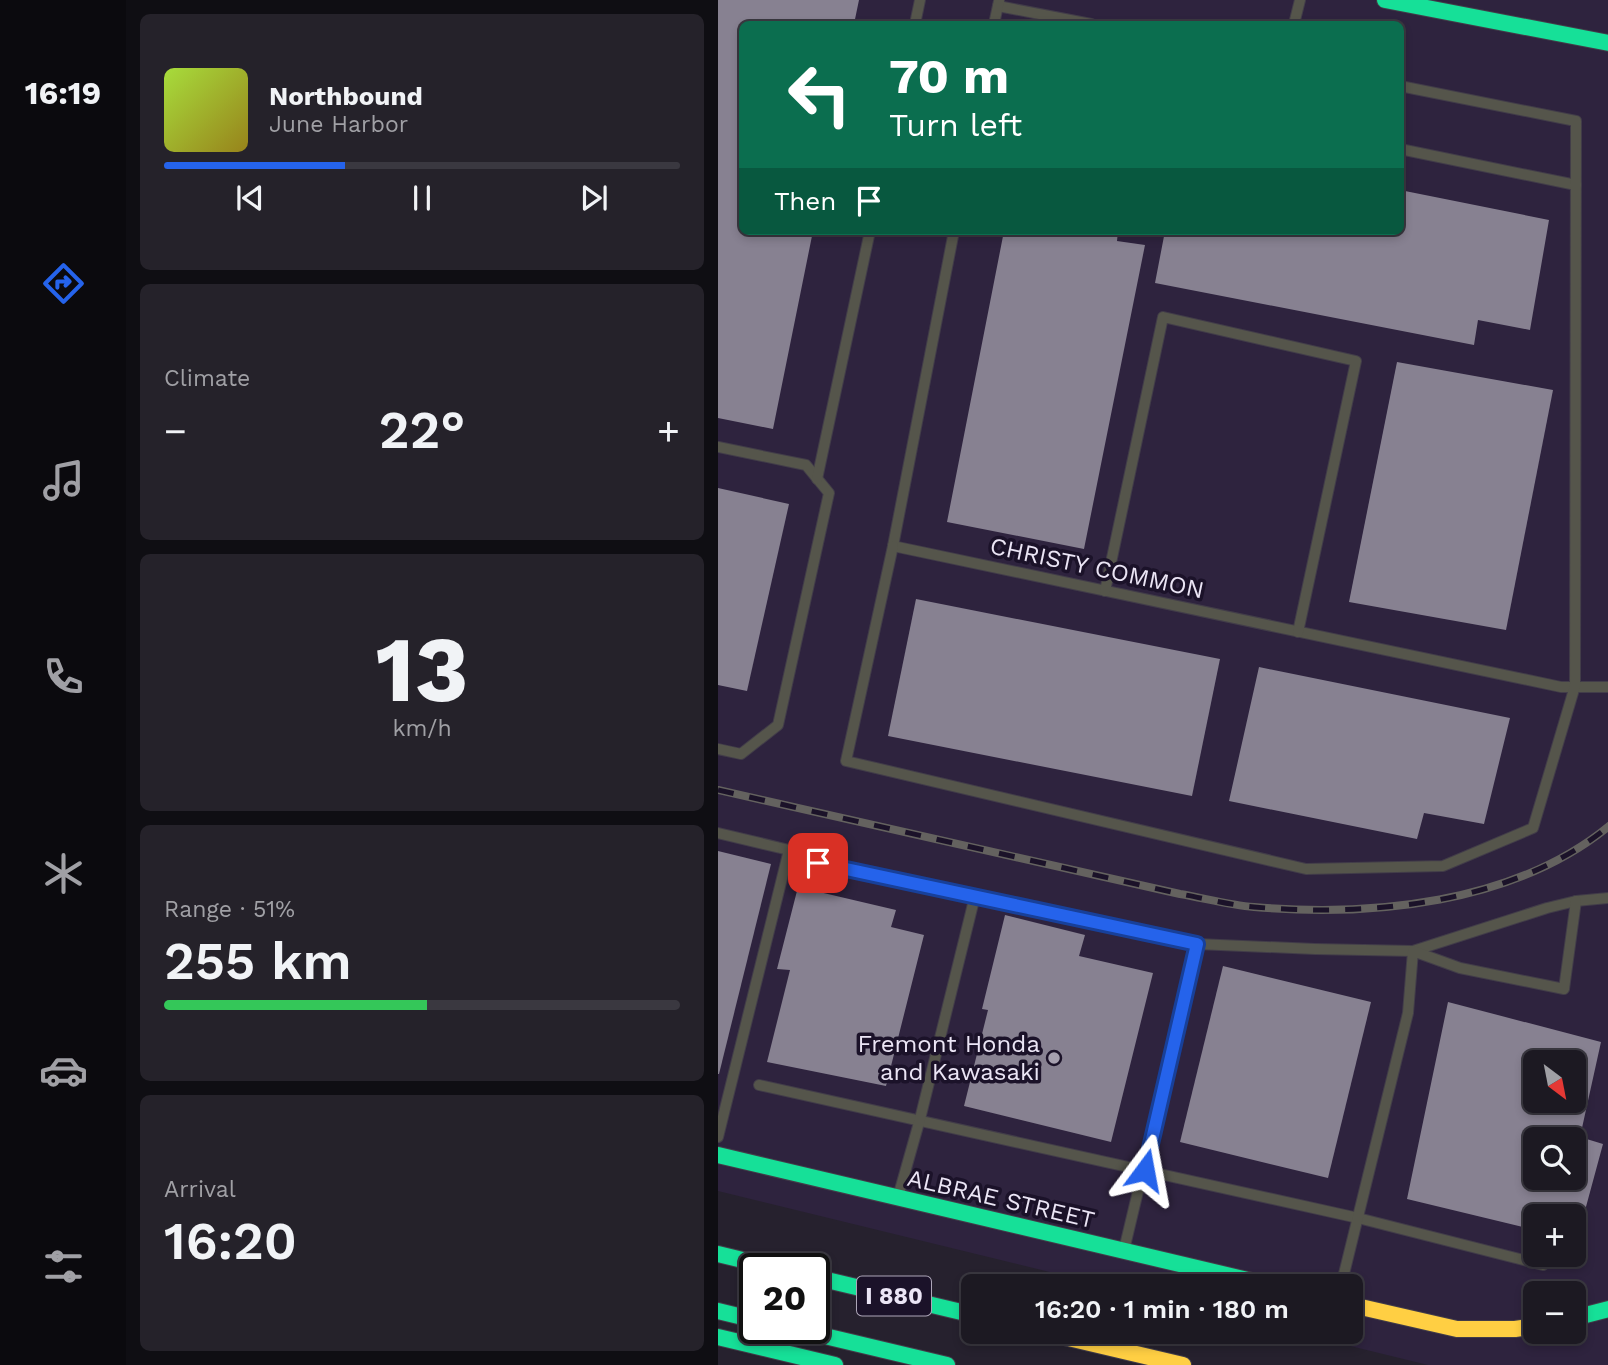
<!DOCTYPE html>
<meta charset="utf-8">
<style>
:root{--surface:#1c1922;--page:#25222a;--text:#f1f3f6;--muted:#a0a0a5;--line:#3a3840;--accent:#2563eb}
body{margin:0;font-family:"Work Sans",sans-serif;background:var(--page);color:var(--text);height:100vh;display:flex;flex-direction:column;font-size:26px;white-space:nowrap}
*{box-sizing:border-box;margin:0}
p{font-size:23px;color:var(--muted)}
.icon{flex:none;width:38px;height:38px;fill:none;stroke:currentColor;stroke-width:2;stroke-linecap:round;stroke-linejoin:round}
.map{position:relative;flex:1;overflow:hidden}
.panel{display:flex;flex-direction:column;gap:14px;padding:14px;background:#0f0e13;width:592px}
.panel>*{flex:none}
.banner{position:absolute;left:21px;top:21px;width:665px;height:214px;border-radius:10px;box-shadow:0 4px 10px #0003,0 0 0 2px var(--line);background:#0b6e4f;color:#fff;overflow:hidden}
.needle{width:46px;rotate:148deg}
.tools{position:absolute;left:805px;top:1050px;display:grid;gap:14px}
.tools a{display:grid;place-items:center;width:63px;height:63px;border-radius:10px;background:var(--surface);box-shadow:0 4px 10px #0003,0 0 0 2px var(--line);font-size:35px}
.speed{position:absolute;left:21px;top:1253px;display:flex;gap:14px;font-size:35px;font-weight:700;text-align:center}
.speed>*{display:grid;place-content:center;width:91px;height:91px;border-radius:50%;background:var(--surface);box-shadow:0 4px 10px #0003,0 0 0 2px var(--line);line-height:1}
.speed .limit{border:4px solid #111;border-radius:10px;background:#fff;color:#111}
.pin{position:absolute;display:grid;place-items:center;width:60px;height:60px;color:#fff;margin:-30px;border-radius:14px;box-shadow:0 4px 10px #0006}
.me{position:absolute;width:77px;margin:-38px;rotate:13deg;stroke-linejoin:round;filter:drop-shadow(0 0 5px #0008)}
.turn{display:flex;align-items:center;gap:24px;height:147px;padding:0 35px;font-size:32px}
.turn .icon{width:91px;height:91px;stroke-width:2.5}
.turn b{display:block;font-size:49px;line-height:60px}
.then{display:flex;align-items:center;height:66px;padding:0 35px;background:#0003;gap:14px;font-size:26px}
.big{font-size:52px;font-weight:600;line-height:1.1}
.panel .card{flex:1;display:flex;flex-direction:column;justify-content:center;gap:10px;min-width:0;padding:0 24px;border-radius:10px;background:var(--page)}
.panel .dial{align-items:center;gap:0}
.dial b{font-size:91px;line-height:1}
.song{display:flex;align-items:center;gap:21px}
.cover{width:84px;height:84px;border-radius:10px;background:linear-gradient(135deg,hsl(80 70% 55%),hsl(50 70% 35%))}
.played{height:7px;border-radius:4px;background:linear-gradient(90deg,var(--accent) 35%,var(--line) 35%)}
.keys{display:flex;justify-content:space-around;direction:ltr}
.heat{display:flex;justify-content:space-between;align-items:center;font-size:38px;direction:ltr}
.charge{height:10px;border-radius:5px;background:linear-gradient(90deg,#34c759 51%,var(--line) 0)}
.trip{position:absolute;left:243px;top:1274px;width:402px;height:70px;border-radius:10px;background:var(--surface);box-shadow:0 4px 10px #0003,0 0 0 2px var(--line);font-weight:600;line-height:70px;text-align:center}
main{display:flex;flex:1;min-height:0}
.tab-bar{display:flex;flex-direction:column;width:126px;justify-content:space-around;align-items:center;background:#0b0a0e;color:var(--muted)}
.tab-bar .icon{width:49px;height:49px}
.tab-bar .active{color:var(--accent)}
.tab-bar b{font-size:32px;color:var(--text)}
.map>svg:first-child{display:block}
.built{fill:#2e233e;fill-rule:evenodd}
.building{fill:#878191;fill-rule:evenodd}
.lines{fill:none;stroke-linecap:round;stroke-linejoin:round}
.lane-casing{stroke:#423d49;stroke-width:12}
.fast-casing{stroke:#423d49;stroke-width:18}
.slow-casing{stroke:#423d49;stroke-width:18}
.lane{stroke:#55554b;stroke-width:10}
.fast{stroke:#16e098;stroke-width:16}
.slow{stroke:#ffcf43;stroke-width:16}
.rail-casing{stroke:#64625f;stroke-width:8}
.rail{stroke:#1b1229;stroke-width:5;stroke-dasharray:16;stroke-linecap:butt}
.route-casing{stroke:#184099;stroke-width:18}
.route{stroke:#2563eb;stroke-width:12}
.poi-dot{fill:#a6a0af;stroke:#1b1229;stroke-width:2.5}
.labels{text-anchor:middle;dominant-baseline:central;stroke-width:7;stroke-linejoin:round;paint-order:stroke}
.shield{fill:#1b1229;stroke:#ada6b8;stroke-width:2}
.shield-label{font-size:23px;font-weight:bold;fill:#ebe5f5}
.street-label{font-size:24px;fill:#ebe5f5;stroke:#1b1229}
.poi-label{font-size:24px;fill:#ebe5f5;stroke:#1b1229;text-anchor:end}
</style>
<main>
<nav class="tab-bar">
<b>16:19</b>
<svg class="icon active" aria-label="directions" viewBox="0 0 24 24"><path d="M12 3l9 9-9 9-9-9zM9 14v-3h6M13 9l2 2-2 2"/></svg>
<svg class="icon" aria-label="music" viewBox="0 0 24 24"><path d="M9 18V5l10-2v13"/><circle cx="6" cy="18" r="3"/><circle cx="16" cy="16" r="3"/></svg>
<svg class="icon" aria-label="phone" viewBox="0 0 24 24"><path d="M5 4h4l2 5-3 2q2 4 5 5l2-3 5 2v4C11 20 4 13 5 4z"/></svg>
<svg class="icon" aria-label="climate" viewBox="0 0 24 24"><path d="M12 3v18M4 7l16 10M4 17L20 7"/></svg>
<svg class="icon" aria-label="car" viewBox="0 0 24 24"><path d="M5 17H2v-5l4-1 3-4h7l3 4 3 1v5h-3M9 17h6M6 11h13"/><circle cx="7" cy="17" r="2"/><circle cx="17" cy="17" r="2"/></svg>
<svg class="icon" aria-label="filters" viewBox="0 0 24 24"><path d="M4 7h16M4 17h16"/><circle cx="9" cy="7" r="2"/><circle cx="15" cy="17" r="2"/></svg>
</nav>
<section class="panel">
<div class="card">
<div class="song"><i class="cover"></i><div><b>Northbound</b><p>June Harbor</p></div></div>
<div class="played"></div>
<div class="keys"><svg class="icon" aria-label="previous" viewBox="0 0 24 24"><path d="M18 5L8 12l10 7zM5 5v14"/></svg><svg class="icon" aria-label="pause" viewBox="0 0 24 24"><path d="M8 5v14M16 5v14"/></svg><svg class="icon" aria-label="next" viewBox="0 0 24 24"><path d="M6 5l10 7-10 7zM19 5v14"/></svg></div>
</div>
<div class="card"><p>Climate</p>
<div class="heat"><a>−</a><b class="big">22°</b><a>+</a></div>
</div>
<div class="card dial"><b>13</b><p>km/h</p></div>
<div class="card"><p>Range · 51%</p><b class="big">255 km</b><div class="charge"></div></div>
<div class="card"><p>Arrival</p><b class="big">16:20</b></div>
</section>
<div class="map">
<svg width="891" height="1365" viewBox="0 0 891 1365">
<rect width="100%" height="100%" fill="#26212e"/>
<path class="built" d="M 0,0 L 890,0 L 890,1365 L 710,1365 L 575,1332 L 634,1332 L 634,1286 L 389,1286 L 0,1191 ZM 24,24 L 682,24 L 682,231 L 24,231 ZM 817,1062 L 856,1062 L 856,1101 L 817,1101 ZM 817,1139 L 856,1139 L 856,1178 L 817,1178 ZM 817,1216 L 856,1216 L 856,1255 L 817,1255 ZM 817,1293 L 856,1293 L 856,1332 L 817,1332 Z"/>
<g class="building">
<path d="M 0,0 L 141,0 L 136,24 L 24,24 L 24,231 L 95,231 L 55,429 L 0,418 Z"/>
<path d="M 682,190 L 831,220 L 812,330 L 760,320 L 756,345 L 437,283 L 447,231 L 682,231 Z"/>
<path d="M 286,231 L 400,231 L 399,241 L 427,245 L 366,549 L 229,522 Z"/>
<path d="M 679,362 L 835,390 L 788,630 L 631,602 Z"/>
<path d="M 0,488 L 71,504 L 29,691 L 0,685 Z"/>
<path d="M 198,599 L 502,659 L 474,796 L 170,736 Z"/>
<path d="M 541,667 L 792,718 L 766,824 L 706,813 L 699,839 L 511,801 Z"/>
<path d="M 0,851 L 53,864 L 1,1074 L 0,1074 Z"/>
<path d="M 80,887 L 178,910 L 173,927 L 206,935 L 168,1086 L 49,1062 L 72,970 L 59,969 Z"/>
<path d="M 287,915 L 367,935 L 361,956 L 435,973 L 393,1142 L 246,1106 L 270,1010 L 264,1009 Z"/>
<path d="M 505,966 L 653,1002 L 610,1178 L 462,1142 Z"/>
<path d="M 730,1002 L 883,1042 L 862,1137 L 885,1144 L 859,1240 L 856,1240 L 856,1216 L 817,1216 L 817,1230 L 689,1199 ZM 817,1062 L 856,1062 L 856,1101 L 817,1101 ZM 817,1139 L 856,1139 L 856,1178 L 817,1178 Z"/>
</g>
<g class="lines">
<g class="lane-casing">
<g id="lane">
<path d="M 280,6 L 373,24"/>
<path d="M 197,24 L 202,0"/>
<path d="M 276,24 L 281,1"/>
<path d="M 576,24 L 582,0"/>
<path d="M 682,149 L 858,185"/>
<path d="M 236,231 L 175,546 L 843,687 L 891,687"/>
<path d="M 0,447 L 88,465 L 111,493 L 60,725 L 23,754 L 0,749"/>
<path d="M 99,479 L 152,231"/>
<path d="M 175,546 L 128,761 L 588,869 L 725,866 L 815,828 L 857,686 L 858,121 L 682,86"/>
<path d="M 387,591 L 445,317 L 638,361 L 580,632"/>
<path d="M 0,833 L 71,850 L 0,1137"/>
<path d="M 100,863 L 479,944 L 597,949 L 695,951 L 829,908 L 858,901 L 891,898"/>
<path d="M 41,1085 L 640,1218 L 825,1265"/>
<path d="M 180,1197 L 202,1119 L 257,896"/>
<path d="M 406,1250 L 479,944"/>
<path d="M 623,1286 L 690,1013 L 695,951 L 742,968 L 846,989 L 858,901"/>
</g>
</g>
<g class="fast-casing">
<g id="fast">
<path d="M 667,0 L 891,43"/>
<path d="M 0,1155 L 555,1286"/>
<path d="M 0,1254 L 62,1269"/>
<path d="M 96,1277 L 256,1315"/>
<path d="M 0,1311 L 37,1320"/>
<path d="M 856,1318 L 891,1309"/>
<path d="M 73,1328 L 229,1365"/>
<path d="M 0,1337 L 117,1365"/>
</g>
</g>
<g class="slow-casing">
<g id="slow">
<path d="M 634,1305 L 739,1329 L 797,1329 L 817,1326"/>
<path d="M 325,1332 L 465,1365"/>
</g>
</g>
<use href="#lane" class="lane"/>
<use href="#fast" class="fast"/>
<use href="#slow" class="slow"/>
<g class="rail-casing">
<path id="rail" d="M 0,790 L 462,894 C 486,898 511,905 536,907 C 653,917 796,904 891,826"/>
</g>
<use href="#rail" class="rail"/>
</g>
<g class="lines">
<g class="route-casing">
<path id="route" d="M 100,863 L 479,944 L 427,1170"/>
</g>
<use href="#route" class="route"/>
</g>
<circle class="poi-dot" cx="336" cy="1058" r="7"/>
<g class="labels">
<rect class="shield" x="139" y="1276.5" width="74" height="39" rx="5"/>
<g class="shield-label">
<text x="176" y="1296">I 880</text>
</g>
<g class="street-label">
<text transform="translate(379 568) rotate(12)">CHRISTY COMMON</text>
<text transform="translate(283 1199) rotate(13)">ALBRAE STREET</text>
</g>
<g class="poi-label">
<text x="322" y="1044">Fremont Honda<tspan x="322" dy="28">and Kawasaki</tspan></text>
</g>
</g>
</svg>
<div class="tools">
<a><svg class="needle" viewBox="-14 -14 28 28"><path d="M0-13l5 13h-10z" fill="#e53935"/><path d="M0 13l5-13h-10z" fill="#a0a0a5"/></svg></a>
<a><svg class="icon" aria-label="search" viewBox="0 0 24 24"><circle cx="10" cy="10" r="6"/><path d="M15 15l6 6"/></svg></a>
<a>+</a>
<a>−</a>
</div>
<div class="speed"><div class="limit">20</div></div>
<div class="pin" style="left:100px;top:863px;background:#d93025"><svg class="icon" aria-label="arrive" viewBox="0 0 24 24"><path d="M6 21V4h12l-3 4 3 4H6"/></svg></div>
<svg class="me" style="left:427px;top:1170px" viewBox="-20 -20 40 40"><path d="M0-17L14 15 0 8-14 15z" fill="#2563eb" stroke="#fff" stroke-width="4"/></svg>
<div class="trip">16:20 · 1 min · 180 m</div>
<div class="banner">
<div class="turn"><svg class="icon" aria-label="left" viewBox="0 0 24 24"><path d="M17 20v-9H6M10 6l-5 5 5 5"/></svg><div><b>70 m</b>Turn left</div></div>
<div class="then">Then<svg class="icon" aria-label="arrive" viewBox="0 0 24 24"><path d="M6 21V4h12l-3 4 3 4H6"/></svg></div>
</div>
</div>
</main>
